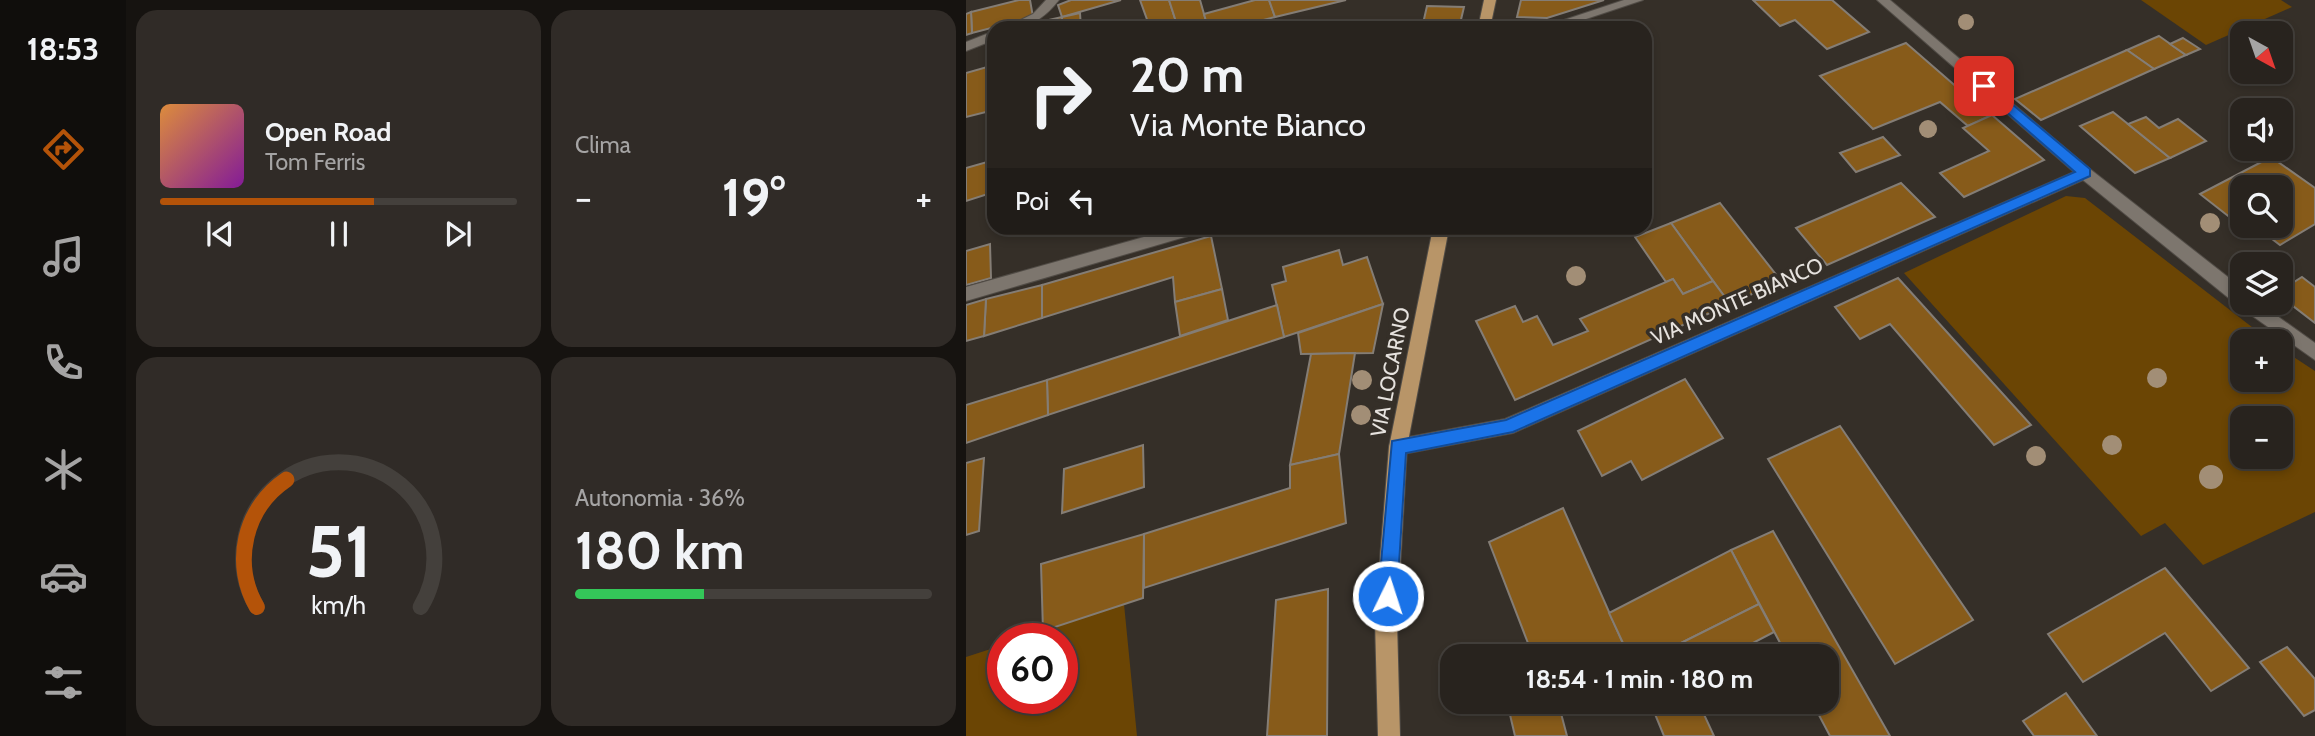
<!DOCTYPE html>
<html lang="it">
<meta charset="utf-8">
<style>
:root{--surface:#28231e;--page:#302b27;--text:#f1f3f6;--muted:#a5a4a4;--line:#44403c;--accent:#b45309}
body{margin:0;font-family:Cabin,sans-serif;background:var(--page);color:var(--text);height:100vh;display:flex;flex-direction:column;font-size:26px;white-space:nowrap}
*{box-sizing:border-box;margin:0}
p{font-size:23px;color:var(--muted)}
.icon{flex:none;width:38px;height:38px;fill:none;stroke:currentColor;stroke-width:2;stroke-linecap:round;stroke-linejoin:round}
.map{position:relative;flex:1;overflow:hidden}
.details{display:flex;flex-direction:column;gap:10px;padding:10px;background:#161310;width:840px}
.details>*{flex:none}
.guide{position:absolute;left:21px;top:21px;width:665px;height:214px;border-radius:21px;box-shadow:0 4px 10px #0003,0 0 0 2px var(--line);background:#28231e;color:var(--text);overflow:hidden}
.needle{width:46px;rotate:140deg}
.tools{position:absolute;left:1264px;top:21px;display:grid;gap:14px}
.tools a{display:grid;place-items:center;width:63px;height:63px;border-radius:14px;background:var(--surface);box-shadow:0 4px 10px #0003,0 0 0 2px var(--line);font-size:35px}
.speed{position:absolute;left:21px;top:623px;display:flex;gap:14px;font-size:35px;font-weight:700;text-align:center}
.speed>*{display:grid;place-content:center;width:91px;height:91px;border-radius:50%;background:var(--surface);box-shadow:0 4px 10px #0003,0 0 0 2px var(--line);line-height:1}
.speed .limit{border:10px solid #d22;background:#fff;color:#111}
.pin{position:absolute;display:grid;place-items:center;width:60px;height:60px;color:#fff;margin:-30px;border-radius:14px;box-shadow:0 4px 10px #0006}
.me{position:absolute;width:77px;margin:-38px;rotate:4deg;stroke-linejoin:round;filter:drop-shadow(0 0 5px #0008)}
.turn{display:flex;align-items:center;gap:24px;height:147px;padding:0 28px;font-size:32px}
.turn .icon{width:91px;height:91px;stroke-width:2.5}
.turn b{display:block;font-size:49px;line-height:60px}
.then{display:flex;align-items:center;height:66px;padding:0 28px;background:#0003;gap:14px;font-size:26px}
.big{font-size:52px;font-weight:700;line-height:1.1}
.details .card{flex:1;display:flex;flex-direction:column;justify-content:center;gap:10px;min-width:0;padding:0 24px;border-radius:21px;background:var(--page)}
.details .dial{align-items:center;gap:0}
.dial svg{height:182px;overflow:visible;fill:none;stroke:var(--line);stroke-width:7;stroke-linecap:round;text-anchor:middle}
.dial text{fill:var(--text);stroke:none}
.song{display:flex;align-items:center;gap:21px}
.cover{width:84px;height:84px;border-radius:10px;background:linear-gradient(135deg,hsl(30 70% 55%),hsl(290 70% 35%))}
.played{height:7px;border-radius:4px;background:linear-gradient(90deg,var(--accent) 60%,var(--line) 60%)}
.keys{display:flex;justify-content:space-around;direction:ltr}
.heat{display:flex;justify-content:space-between;align-items:center;font-size:38px;direction:ltr}
.charge{height:10px;border-radius:5px;background:linear-gradient(90deg,#34c759 36%,var(--line) 0)}
.details .tiles{flex:1;display:grid;gap:10px;grid-template-columns:repeat(2,1fr)}
.trip{position:absolute;left:474px;top:644px;width:399px;height:70px;border-radius:21px;background:var(--surface);box-shadow:0 4px 10px #0003,0 0 0 2px var(--line);font-weight:700;line-height:70px;text-align:center}
main{display:flex;flex:1;min-height:0}
.tabs{display:flex;flex-direction:column;width:126px;justify-content:space-around;align-items:center;background:#100e0c;color:var(--muted)}
.tabs .icon{width:49px;height:49px}
.tabs .active{color:var(--accent)}
.tabs b{font-size:32px;color:var(--text)}
.map>svg:first-child{display:block}
.green{fill:#6b4504;fill-rule:evenodd}
.building{fill:#875b1a;stroke:#847d75;stroke-width:2}
.lines{fill:none;stroke-linecap:round;stroke-linejoin:round}
.minor-casing{stroke:#514c46;stroke-width:2}
.major-casing{stroke:#514c46;stroke-width:2}
.minor{fill:#7d766e;fill-rule:evenodd}
.major{fill:#b89568;fill-rule:evenodd}
.tree{fill:#a28e76}
.route{fill:#1a73e8;stroke:#114b97;stroke-width:2}
.labels{text-anchor:middle;dominant-baseline:central;stroke-width:7;stroke-linejoin:round;paint-order:stroke}
.street-label{font-size:21px;fill:#e6e2de;stroke:#352f28}
</style>
<main>
<nav class="tabs">
<b>18:53</b>
<svg class="icon active" aria-label="directions" viewBox="0 0 24 24"><path d="M12 3l9 9-9 9-9-9zM9 14v-3h6M13 9l2 2-2 2"/></svg>
<svg class="icon" aria-label="music" viewBox="0 0 24 24"><path d="M9 18V5l10-2v13"/><circle cx="6" cy="18" r="3"/><circle cx="16" cy="16" r="3"/></svg>
<svg class="icon" aria-label="phone" viewBox="0 0 24 24"><path d="M5 4h4l2 5-3 2q2 4 5 5l2-3 5 2v4C11 20 4 13 5 4z"/></svg>
<svg class="icon" aria-label="climate" viewBox="0 0 24 24"><path d="M12 3v18M4 7l16 10M4 17L20 7"/></svg>
<svg class="icon" aria-label="car" viewBox="0 0 24 24"><path d="M5 17H2v-5l4-1 3-4h7l3 4 3 1v5h-3M9 17h6M6 11h13"/><circle cx="7" cy="17" r="2"/><circle cx="17" cy="17" r="2"/></svg>
<svg class="icon" aria-label="filters" viewBox="0 0 24 24"><path d="M4 7h16M4 17h16"/><circle cx="9" cy="7" r="2"/><circle cx="15" cy="17" r="2"/></svg>
</nav>
<section class="details">
<div class="tiles">
<div class="card">
<div class="song"><i class="cover"></i><div><b>Open Road</b><p>Tom Ferris</p></div></div>
<div class="played"></div>
<div class="keys"><svg class="icon" aria-label="previous" viewBox="0 0 24 24"><path d="M18 5L8 12l10 7zM5 5v14"/></svg><svg class="icon" aria-label="pause" viewBox="0 0 24 24"><path d="M8 5v14M16 5v14"/></svg><svg class="icon" aria-label="next" viewBox="0 0 24 24"><path d="M6 5l10 7-10 7zM19 5v14"/></svg></div>
</div>
<div class="card"><p>Clima</p>
<div class="heat"><a>−</a><b class="big">19°</b><a>+</a></div>
</div>
<div class="card dial"><svg viewBox="0 0 100 80">
<path d="M14 69A42 42 0 1 1 86 69"/>
<path d="M14 69A42 42 0 0 1 27 13" stroke="#b45309"/>
<text x="50" y="56" font-size="32" font-weight="700">51</text>
<text x="50" y="72" font-size="11">km/h</text>
</svg></div>
<div class="card"><p>Autonomia · 36%</p><b class="big">180 km</b><div class="charge"></div></div>
</div>
</section>
<div class="map">
<svg width="1349" height="736" viewBox="0 0 1349 736">
<rect width="100%" height="100%" fill="#352f28"/>
<g class="green">
<path d="M 1175,0 L 1315,0 L 1326,7 L 1240,45 Z"/>
<path d="M 1100,196 L 1119,198 L 1304,341 L 1276,341 L 1276,380 L 1314,380 L 1314,348 L 1349,371 L 1349,512 L 1237,565 L 1199,523 L 1175,536 L 938,273 ZM 1276,418 L 1314,418 L 1314,457 L 1276,457 Z"/>
<path d="M 158,604 L 171,736 L 0,736 L 0,657 L 37,645 L 37,698 L 96,698 L 96,639 L 54,639 Z"/>
</g>
<g class="building">
<path d="M 53,0 L 64,0 L 67,17 L 6,33 L 5,12 Z"/>
<path d="M 105,0 L 155,0 L 96,17 L 92,5 Z"/>
<path d="M 174,0 L 203,0 L 212,28 L 170,28 L 183,25 Z"/>
<path d="M 203,0 L 234,0 L 242,28 L 212,28 Z"/>
<path d="M 289,0 L 303,0 L 309,17 L 266,28 L 242,28 L 238,14 Z"/>
<path d="M 303,0 L 380,0 L 309,17 Z"/>
<path d="M 555,0 L 638,0 L 581,18 L 551,17 Z"/>
<path d="M 787,0 L 866,0 L 903,32 L 861,49 L 829,20 L 814,26 Z"/>
<path d="M 461,6 L 498,7 L 493,28 L 456,28 Z"/>
<path d="M 5,12 L 6,33 L 0,35 L 0,14 Z"/>
<path d="M 114,13 L 115,28 L 96,28 L 96,17 Z"/>
<path d="M 96,17 L 96,28 L 60,28 L 60,25 Z"/>
<path d="M 1193,36 L 1220,55 L 1188,69 L 1161,50 Z"/>
<path d="M 1217,38 L 1234,49 L 1220,55 L 1204,44 Z"/>
<path d="M 940,43 L 1024,116 L 1002,126 L 974,102 L 907,129 L 854,76 Z"/>
<path d="M 1161,50 L 1188,69 L 1075,120 L 1049,99 Z"/>
<path d="M 28,65 L 28,110 L 0,117 L 0,73 Z"/>
<path d="M 1147,112 L 1162,124 L 1204,158 L 1169,173 L 1114,126 Z"/>
<path d="M 1026,115 L 1078,160 L 998,197 L 974,173 L 1023,151 L 997,128 Z"/>
<path d="M 1180,117 L 1193,128 L 1212,119 L 1240,141 L 1204,158 L 1162,124 Z"/>
<path d="M 917,137 L 934,155 L 890,172 L 874,153 Z"/>
<path d="M 1305,157 L 1349,188 L 1349,224 L 1314,245 L 1289,226 L 1314,226 L 1314,187 L 1276,187 L 1275,226 L 1234,194 Z"/>
<path d="M 28,160 L 28,192 L 0,201 L 0,168 Z"/>
<path d="M 935,183 L 969,217 L 861,265 L 830,228 Z"/>
<path d="M 754,203 L 815,281 L 764,304 L 705,223 Z"/>
<path d="M 705,223 L 747,281 L 717,294 L 707,279 L 700,282 L 669,237 Z"/>
<path d="M 245,236 L 256,289 L 209,302 L 207,277 L 76,318 L 76,285 Z"/>
<path d="M 24,244 L 25,278 L 0,285 L 0,251 Z"/>
<path d="M 373,250 L 377,265 L 401,257 L 417,304 L 318,337 L 306,285 L 320,281 L 317,267 Z"/>
<path d="M 1336,277 L 1349,287 L 1349,323 L 1314,296 L 1314,291 Z"/>
<path d="M 932,278 L 1065,425 L 1028,445 L 924,324 L 894,339 L 869,307 Z"/>
<path d="M 707,279 L 717,294 L 747,281 L 764,304 L 549,400 L 510,321 L 549,306 L 557,322 L 571,316 L 587,345 L 622,331 L 614,319 Z"/>
<path d="M 76,285 L 76,318 L 18,336 L 20,299 Z"/>
<path d="M 256,289 L 262,320 L 214,336 L 209,302 Z"/>
<path d="M 20,299 L 18,336 L 0,341 L 0,305 Z"/>
<path d="M 417,304 L 407,353 L 335,354 L 332,333 Z"/>
<path d="M 311,305 L 318,337 L 82,415 L 81,380 Z"/>
<path d="M 389,353 L 373,454 L 324,465 L 345,354 Z"/>
<path d="M 719,379 L 757,438 L 676,480 L 665,461 L 636,476 L 612,431 Z"/>
<path d="M 81,380 L 82,415 L 0,443 L 0,405 Z"/>
<path d="M 874,426 L 1007,620 L 929,664 L 802,459 Z"/>
<path d="M 177,445 L 178,487 L 96,513 L 98,469 Z"/>
<path d="M 373,454 L 380,523 L 178,588 L 178,534 L 324,488 L 324,465 Z"/>
<path d="M 18,458 L 13,531 L 0,535 L 0,463 Z"/>
<path d="M 597,508 L 659,648 L 636,656 L 567,656 L 523,542 Z"/>
<path d="M 807,531 L 924,736 L 864,736 L 846,702 L 861,702 L 861,656 L 821,656 L 765,550 Z"/>
<path d="M 178,534 L 177,598 L 77,631 L 75,564 Z"/>
<path d="M 765,550 L 793,604 L 711,645 L 717,656 L 663,656 L 643,613 Z"/>
<path d="M 1199,568 L 1283,668 L 1245,691 L 1199,633 L 1117,682 L 1082,634 Z"/>
<path d="M 362,589 L 361,736 L 301,736 L 310,600 Z"/>
<path d="M 793,604 L 808,632 L 762,656 L 717,656 L 711,645 Z"/>
<path d="M 1321,647 L 1349,679 L 1349,710 L 1338,716 L 1294,662 Z"/>
<path d="M 1100,693 L 1131,736 L 1068,736 L 1057,721 Z"/>
<path d="M 541,702 L 592,702 L 601,736 L 549,736 Z"/>
<path d="M 684,702 L 747,702 L 735,708 L 748,736 L 698,736 Z"/>
</g>
<g class="lines">
<g class="minor-casing">
<g id="minor">
<path d="M 80,0 L 93,0 C 77,20 63,28 38,28 L 67,14 Z"/>
<path d="M 658,0 L 677,0 L 593,28 L 574,28 Z"/>
<path d="M 911,0 L 924,0 L 1124,169 L 1276,288 L 1276,303 L 1293,303 L 1349,343 L 1349,360 L 1275,308 L 1117,180 L 547,433 L 432,455 L 425,453 L 423,447 L 425,441 L 432,439 L 539,419 L 1108,172 Z"/>
<path d="M 28,31 L 28,40 L 0,51 L 0,42 Z"/>
<path d="M 210,228 L 237,228 L 229,234 L 0,301 L 0,287 Z"/>
</g>
</g>
<g class="major-casing">
<g id="major">
<path d="M 518,0 L 530,0 L 524,28 L 512,28 Z"/>
<path d="M 467,228 L 483,228 L 441,447 L 431,621 L 434,736 L 412,736 L 409,621 L 423,447 Z"/>
</g>
</g>
<use href="#minor" class="minor"/>
<use href="#major" class="major"/>
</g>
<g class="tree">
<circle cx="1000" cy="22" r="8"/>
<circle cx="962" cy="129" r="9"/>
<circle cx="1244" cy="223" r="10"/>
<circle cx="610" cy="276" r="10"/>
<circle cx="1191" cy="378" r="10"/>
<circle cx="396" cy="380" r="10"/>
<circle cx="395" cy="415" r="10"/>
<circle cx="1146" cy="445" r="10"/>
<circle cx="1070" cy="456" r="10"/>
<circle cx="1245" cy="477" r="12"/>
</g>
<path class="route" d="M 1014,84 L 1022,84 L 1124,169 L 1124,176 L 547,432 L 440,453 L 431,596 L 428,602 L 422,605 L 415,602 L 412,596 L 426,441 L 540,420 L 1109,172 L 1014,89 Z"/>
<g class="labels">
<g class="street-label">
<text transform="translate(771 301) rotate(-24)">VIA MONTE BIANCO</text>
<text transform="translate(424 372) rotate(-79)">VIA LOCARNO</text>
</g>
</g>
</svg>
<div class="tools">
<a><svg class="needle" viewBox="-14 -14 28 28"><path d="M0-13l5 13h-10z" fill="#e53935"/><path d="M0 13l5-13h-10z" fill="#a5a4a4"/></svg></a>
<a><svg class="icon" aria-label="sound" viewBox="0 0 24 24"><path d="M4 9h4l5-4v14l-5-4H4zM17 9q2 3 0 6"/></svg></a>
<a><svg class="icon" aria-label="search" viewBox="0 0 24 24"><circle cx="10" cy="10" r="6"/><path d="M15 15l6 6"/></svg></a>
<a><svg class="icon" aria-label="layers" viewBox="0 0 24 24"><path d="M12 4l9 5-9 5-9-5zM3 14l9 5 9-5"/></svg></a>
<a>+</a>
<a>−</a>
</div>
<div class="speed"><div class="limit">60</div></div>
<div class="pin" style="left:1018px;top:86px;background:#d93025"><svg class="icon" aria-label="arrive" viewBox="0 0 24 24"><path d="M6 21V4h12l-3 4 3 4H6"/></svg></div>
<svg class="me" style="left:422px;top:596px" viewBox="-20 -20 40 40"><circle r="17" fill="#1a73e8" stroke="#fff" stroke-width="3"/><path d="M0-11L8 9 0 5-8 9z" fill="#fff"/></svg>
<div class="trip">18:54 · 1 min · 180 m</div>
<div class="guide">
<div class="turn"><svg class="icon" aria-label="right" viewBox="0 0 24 24"><path d="M7 20v-9h11M14 6l5 5-5 5"/></svg><div><b>20 m</b>Via Monte Bianco</div></div>
<div class="then">Poi<svg class="icon" aria-label="left" viewBox="0 0 24 24"><path d="M17 20v-9H6M10 6l-5 5 5 5"/></svg></div>
</div>
</div>
</main>
